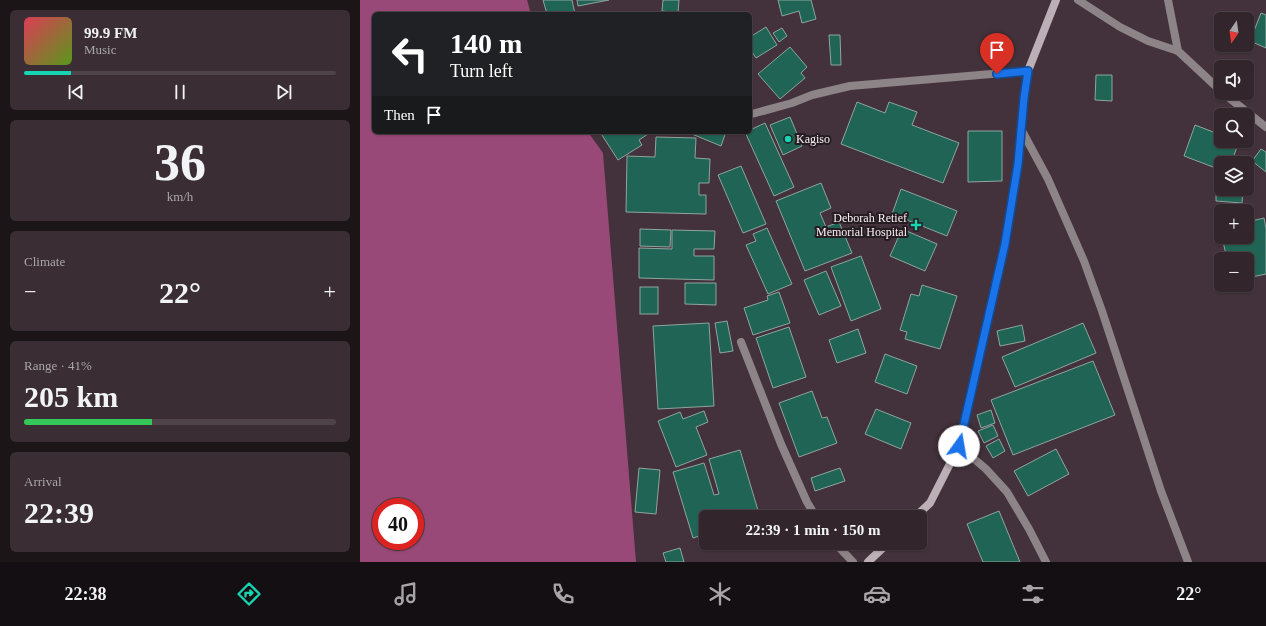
<!DOCTYPE html>
<meta charset="utf-8">
<style>
:root{--surface:#32262c;--page:#3a2e34;--text:#f1f3f6;--muted:#a8a5a9;--line:#4d4348;--accent:#15d5b3}
body{margin:0;font-family:"Times New Roman",serif;background:var(--page);color:var(--text);height:100vh;display:flex;flex-direction:column;font-size:15px;white-space:nowrap}
*{box-sizing:border-box;margin:0}
p{font-size:13px;color:var(--muted)}
.icon{flex:none;width:22px;height:22px;fill:none;stroke:currentColor;stroke-width:2;stroke-linecap:round;stroke-linejoin:round}
.map{position:relative;flex:1;overflow:hidden}
.sheet{display:flex;flex-direction:column;gap:10px;padding:10px;background:#1c1518;width:360px}
.sheet>*{flex:none}
.top-card{position:absolute;left:12px;top:12px;width:380px;height:122px;border-radius:6px;box-shadow:0 1px 3px #0004,0 0 0 1px var(--line);background:#202124;color:#fff;overflow:hidden}
.needle{width:26px;rotate:193deg}
.fabs{position:absolute;left:854px;top:12px;display:grid;gap:8px}
.fabs a{display:grid;place-items:center;width:40px;height:40px;border-radius:6px;background:var(--surface);box-shadow:0 1px 3px #0004,0 0 0 1px var(--line);font-size:20px}
.speed{position:absolute;left:12px;top:498px;display:flex;gap:8px;font-size:20px;font-weight:700;text-align:center}
.speed>*{display:grid;place-content:center;width:52px;height:52px;border-radius:50%;background:var(--surface);box-shadow:0 1px 3px #0004,0 0 0 1px var(--line);line-height:1}
.speed .limit{border:6px solid #d22;background:#fff;color:#111}
.pin{position:absolute;display:grid;place-items:center;width:34px;height:34px;color:#fff;margin:-41px -17px;border-radius:50% 50% 50% 0;rotate:-45deg;box-shadow:0 0 4px #0007}
.pin .icon{rotate:45deg}
.me{position:absolute;width:44px;margin:-22px;rotate:13deg;stroke-linejoin:round;filter:drop-shadow(0 0 3px #0008)}
.turn{display:flex;align-items:center;gap:14px;height:84px;padding:0 12px;font-size:18px}
.turn .icon{width:52px;height:52px;stroke-width:2.5}
.turn b{display:block;font-size:28px;line-height:34px}
.then{display:flex;align-items:center;height:38px;padding:0 12px;background:#0003;gap:8px;font-size:15px}
.big{font-size:30px;font-weight:700;line-height:1.1}
.sheet .tile{flex:1;display:flex;flex-direction:column;justify-content:center;gap:6px;min-width:0;padding:0 14px;border-radius:6px;background:var(--page)}
.sheet .dial{align-items:center;gap:0}
.dial b{font-size:52px;line-height:1}
.song{display:flex;align-items:center;gap:12px}
.cover{width:48px;height:48px;border-radius:6px;background:linear-gradient(135deg,hsl(350 70% 55%),hsl(90 70% 35%))}
.played{height:4px;border-radius:2px;background:linear-gradient(90deg,var(--accent) 15%,var(--line) 15%)}
.keys{display:flex;justify-content:space-around;direction:ltr}
.heat{display:flex;justify-content:space-between;align-items:center;font-size:22px;direction:ltr}
.charge{height:6px;border-radius:3px;background:linear-gradient(90deg,#34c759 41%,var(--line) 0)}
.trip{position:absolute;left:339px;top:510px;width:228px;height:40px;border-radius:6px;background:var(--surface);box-shadow:0 1px 3px #0004,0 0 0 1px var(--line);font-weight:700;line-height:40px;text-align:center}
.tab-bar{display:flex;height:64px;justify-content:space-around;align-items:center;background:#140f12;color:var(--muted)}
.tab-bar .icon{width:28px;height:28px}
.tab-bar .selected{color:var(--accent)}
.tab-bar b{font-size:18px;color:var(--text)}
main{display:flex;flex:1;min-height:0}
.map>svg:first-child{display:block}
.forest{fill:#994978;fill-rule:evenodd}
.building{fill:#206455;stroke:#8ea59e}
.lines{fill:none;stroke-linecap:round;stroke-linejoin:round}
.lane{stroke:#8d8488;stroke-width:8}
.street{stroke:#8d8488;stroke-width:8}
.secondary{stroke:#bdafb6;stroke-width:8}
.route-casing{stroke:#114b97;stroke-width:10}
.route{stroke:#1a73e8;stroke-width:7}
.poi-dot{fill:#15d5b3;stroke:#241c20;stroke-width:1.5}
.labels{text-anchor:middle;dominant-baseline:central;stroke-width:4;stroke-linejoin:round;paint-order:stroke}
.poi-label{font-size:12px;fill:#fbf0f6;stroke:#241c20;text-anchor:start}
</style>
<main>
<section class="sheet">
<div class="tile">
<div class="song"><i class="cover"></i><div><b>99.9 FM</b><p>Music</p></div></div>
<div class="played"></div>
<div class="keys"><svg class="icon" aria-label="previous" viewBox="0 0 24 24"><path d="M18 5L8 12l10 7zM5 5v14"/></svg><svg class="icon" aria-label="pause" viewBox="0 0 24 24"><path d="M8 5v14M16 5v14"/></svg><svg class="icon" aria-label="next" viewBox="0 0 24 24"><path d="M6 5l10 7-10 7zM19 5v14"/></svg></div>
</div>
<div class="tile dial"><b>36</b><p>km/h</p></div>
<div class="tile"><p>Climate</p>
<div class="heat"><a>−</a><b class="big">22°</b><a>+</a></div>
</div>
<div class="tile"><p>Range · 41%</p><b class="big">205 km</b><div class="charge"></div></div>
<div class="tile"><p>Arrival</p><b class="big">22:39</b></div>
</section>
<div class="map">
<svg width="906" height="562" viewBox="0 0 906 562">
<rect width="100%" height="100%" fill="#43323b"/>
<path class="forest" d="M 0,0 L 167,0 L 171,14 L 14,14 L 14,132 L 228,132 L 243,153 L 276,562 L 0,562 ZM 21,507 L 55,507 L 55,541 L 21,541 Z"/>
<g class="building">
<path d="M 183,0 L 212,0 L 215,14 L 187,14 Z"/>
<path d="M 217,0 L 249,0 L 218,6 Z"/>
<path d="M 303,0 L 319,0 L 318,13 L 302,11 Z"/>
<path d="M 418,0 L 451,0 L 456,19 L 442,23 L 439,11 L 422,16 Z"/>
<path d="M 901,13 L 906,15 L 906,48 L 890,41 Z"/>
<path d="M 406,27 L 417,45 L 396,58 L 390,49 L 390,37 Z"/>
<path d="M 422,28 L 427,36 L 419,42 L 413,33 Z"/>
<path d="M 469,35 L 480,35 L 481,65 L 471,65 Z"/>
<path d="M 430,47 L 447,67 L 441,73 L 445,78 L 420,99 L 398,74 Z"/>
<path d="M 736,75 L 752,75 L 752,101 L 735,100 Z"/>
<path d="M 497,102 L 525,113 L 529,102 L 557,112 L 552,125 L 599,143 L 583,183 L 481,144 Z"/>
<path d="M 430,117 L 442,146 L 423,155 L 410,125 Z"/>
<path d="M 405,123 L 434,187 L 414,196 L 385,132 L 390,132 L 390,130 Z"/>
<path d="M 835,125 L 861,135 L 861,141 L 879,142 L 871,163 L 861,163 L 861,170 L 824,156 Z"/>
<path d="M 608,131 L 642,131 L 642,181 L 608,182 Z"/>
<path d="M 240,132 L 291,132 L 279,140 L 282,145 L 258,160 Z"/>
<path d="M 327,132 L 366,132 L 361,146 Z"/>
<path d="M 296,137 L 336,138 L 335,158 L 350,159 L 349,183 L 339,183 L 339,195 L 346,195 L 346,214 L 266,212 L 267,156 L 295,157 Z"/>
<path d="M 901,149 L 906,152 L 906,172 L 892,161 Z"/>
<path d="M 381,166 L 406,224 L 383,233 L 358,175 Z"/>
<path d="M 461,183 L 471,208 L 460,213 L 466,227 L 479,222 L 492,253 L 445,271 L 416,201 Z"/>
<path d="M 856,188 L 883,190 L 882,203 L 856,201 Z"/>
<path d="M 541,189 L 597,211 L 587,236 L 532,214 Z"/>
<path d="M 904,218 L 906,229 L 906,274 L 887,278 L 887,259 L 867,259 L 862,237 L 887,237 L 887,222 Z"/>
<path d="M 407,228 L 432,284 L 408,294 L 386,245 L 396,241 L 393,234 Z"/>
<path d="M 280,229 L 311,230 L 310,247 L 280,246 Z"/>
<path d="M 542,229 L 577,244 L 565,271 L 530,256 Z"/>
<path d="M 312,230 L 355,231 L 354,249 L 334,249 L 334,256 L 354,256 L 354,280 L 279,278 L 279,248 L 312,249 Z"/>
<path d="M 501,256 L 521,309 L 491,321 L 471,267 Z"/>
<path d="M 466,271 L 481,306 L 459,315 L 444,280 Z"/>
<path d="M 325,283 L 356,283 L 356,305 L 325,304 Z"/>
<path d="M 562,285 L 597,296 L 580,349 L 545,339 L 547,332 L 540,330 L 551,294 L 559,296 Z"/>
<rect x="280" y="287" width="18" height="27"/>
<path d="M 419,292 L 430,323 L 393,335 L 384,308 L 408,300 L 407,296 Z"/>
<path d="M 367,321 L 373,351 L 360,353 L 355,323 Z"/>
<path d="M 349,323 L 354,406 L 298,409 L 293,326 Z"/>
<path d="M 723,323 L 736,353 L 655,387 L 642,357 Z"/>
<path d="M 662,325 L 665,341 L 640,346 L 637,331 Z"/>
<path d="M 429,327 L 446,377 L 413,388 L 396,338 Z"/>
<path d="M 498,329 L 506,353 L 477,363 L 469,340 Z"/>
<path d="M 525,354 L 557,366 L 547,394 L 515,382 Z"/>
<path d="M 733,361 L 755,415 L 653,455 L 631,400 Z"/>
<path d="M 452,391 L 462,418 L 467,417 L 477,443 L 439,457 L 419,403 Z"/>
<path d="M 516,409 L 551,423 L 541,449 L 505,434 Z"/>
<path d="M 631,410 L 635,423 L 621,428 L 617,415 Z"/>
<path d="M 344,411 L 348,422 L 336,427 L 347,455 L 316,467 L 298,421 L 320,412 L 323,419 Z"/>
<path d="M 633,425 L 638,436 L 624,443 L 618,431 Z"/>
<path d="M 639,439 L 645,451 L 633,458 L 626,446 Z"/>
<path d="M 696,449 L 709,474 L 668,496 L 654,471 Z"/>
<path d="M 380,450 L 400,517 L 346,517 L 346,534 L 333,538 L 313,472 L 344,463 L 354,495 L 359,494 L 349,459 Z"/>
<path d="M 279,468 L 300,470 L 296,514 L 275,512 Z"/>
<path d="M 480,468 L 485,481 L 455,491 L 451,478 Z"/>
<path d="M 639,511 L 660,562 L 623,562 L 607,524 Z"/>
<path d="M 320,548 L 324,562 L 306,562 L 303,553 Z"/>
</g>
<g class="lines">
<g class="lane">
<path d="M 661,129 L 688,179 L 724,261 L 742,311 L 801,491 L 828,562"/>
<path d="M 381,342 L 421,444 L 447,502 L 456,517"/>
<path d="M 475,543 L 493,562"/>
</g>
<g class="street">
<path d="M 718,0 L 760,27 L 788,41 L 818,51"/>
<path d="M 808,0 L 818,51 L 861,91"/>
<path d="M 863,93 L 906,127"/>
<path d="M 392,114 L 432,103 L 452,95 L 490,86 L 668,71"/>
<path d="M 599,446 L 626,469 L 647,492 L 669,529 L 686,562"/>
</g>
<g class="secondary">
<path d="M 555,517 L 570,503 L 599,446 L 645,244 L 658,165 L 664,97 L 668,71 L 696,0"/>
<path d="M 508,562 L 528,543"/>
</g>
</g>
<g class="lines">
<g class="route-casing">
<path id="route" d="M 599,446 L 645,244 L 658,164 L 664,98 L 668,71 L 637,74"/>
</g>
<use href="#route" class="route"/>
</g>
<g class="poi-dot">
<circle cx="428" cy="139" r="4"/>
<path d="M554 219h4v4h4v4h-4v4h-4v-4h-4v-4h4z"/>
</g>
<g class="labels">
<g class="poi-label">
<text x="436" y="139">Kagiso</text>
<text x="547" y="218" text-anchor="end">Deborah Retief<tspan x="547" dy="14">Memorial Hospital</tspan></text>
</g>
</g>
</svg>
<div class="fabs">
<a><svg class="needle" viewBox="-14 -14 28 28"><path d="M0-13l5 13h-10z" fill="#e53935"/><path d="M0 13l5-13h-10z" fill="#a8a5a9"/></svg></a>
<a><svg class="icon" aria-label="sound" viewBox="0 0 24 24"><path d="M4 9h4l5-4v14l-5-4H4zM17 9q2 3 0 6"/></svg></a>
<a><svg class="icon" aria-label="search" viewBox="0 0 24 24"><circle cx="10" cy="10" r="6"/><path d="M15 15l6 6"/></svg></a>
<a><svg class="icon" aria-label="layers" viewBox="0 0 24 24"><path d="M12 4l9 5-9 5-9-5zM3 14l9 5 9-5"/></svg></a>
<a>+</a>
<a>−</a>
</div>
<div class="speed"><div class="limit">40</div></div>
<div class="pin" style="left:637px;top:74px;background:#d93025"><svg class="icon" aria-label="arrive" viewBox="0 0 24 24"><path d="M6 21V4h12l-3 4 3 4H6"/></svg></div>
<svg class="me" style="left:599px;top:446px" viewBox="-20 -20 40 40"><circle r="19" fill="#fff"/><path d="M0-13L10 11 0 6-10 11z" fill="#1a73e8"/></svg>
<div class="trip">22:39 · 1 min · 150 m</div>
<div class="top-card">
<div class="turn"><svg class="icon" aria-label="left" viewBox="0 0 24 24"><path d="M17 20v-9H6M10 6l-5 5 5 5"/></svg><div><b>140 m</b>Turn left</div></div>
<div class="then">Then<svg class="icon" aria-label="arrive" viewBox="0 0 24 24"><path d="M6 21V4h12l-3 4 3 4H6"/></svg></div>
</div>
</div>
</main>
<nav class="tab-bar">
<b>22:38</b>
<svg class="icon selected" aria-label="directions" viewBox="0 0 24 24"><path d="M12 3l9 9-9 9-9-9zM9 14v-3h6M13 9l2 2-2 2"/></svg>
<svg class="icon" aria-label="music" viewBox="0 0 24 24"><path d="M9 18V5l10-2v13"/><circle cx="6" cy="18" r="3"/><circle cx="16" cy="16" r="3"/></svg>
<svg class="icon" aria-label="phone" viewBox="0 0 24 24"><path d="M5 4h4l2 5-3 2q2 4 5 5l2-3 5 2v4C11 20 4 13 5 4z"/></svg>
<svg class="icon" aria-label="climate" viewBox="0 0 24 24"><path d="M12 3v18M4 7l16 10M4 17L20 7"/></svg>
<svg class="icon" aria-label="car" viewBox="0 0 24 24"><path d="M5 17H2v-5l4-1 3-4h7l3 4 3 1v5h-3M9 17h6M6 11h13"/><circle cx="7" cy="17" r="2"/><circle cx="17" cy="17" r="2"/></svg>
<svg class="icon" aria-label="filters" viewBox="0 0 24 24"><path d="M4 7h16M4 17h16"/><circle cx="9" cy="7" r="2"/><circle cx="15" cy="17" r="2"/></svg>
<b>22°</b>
</nav>
